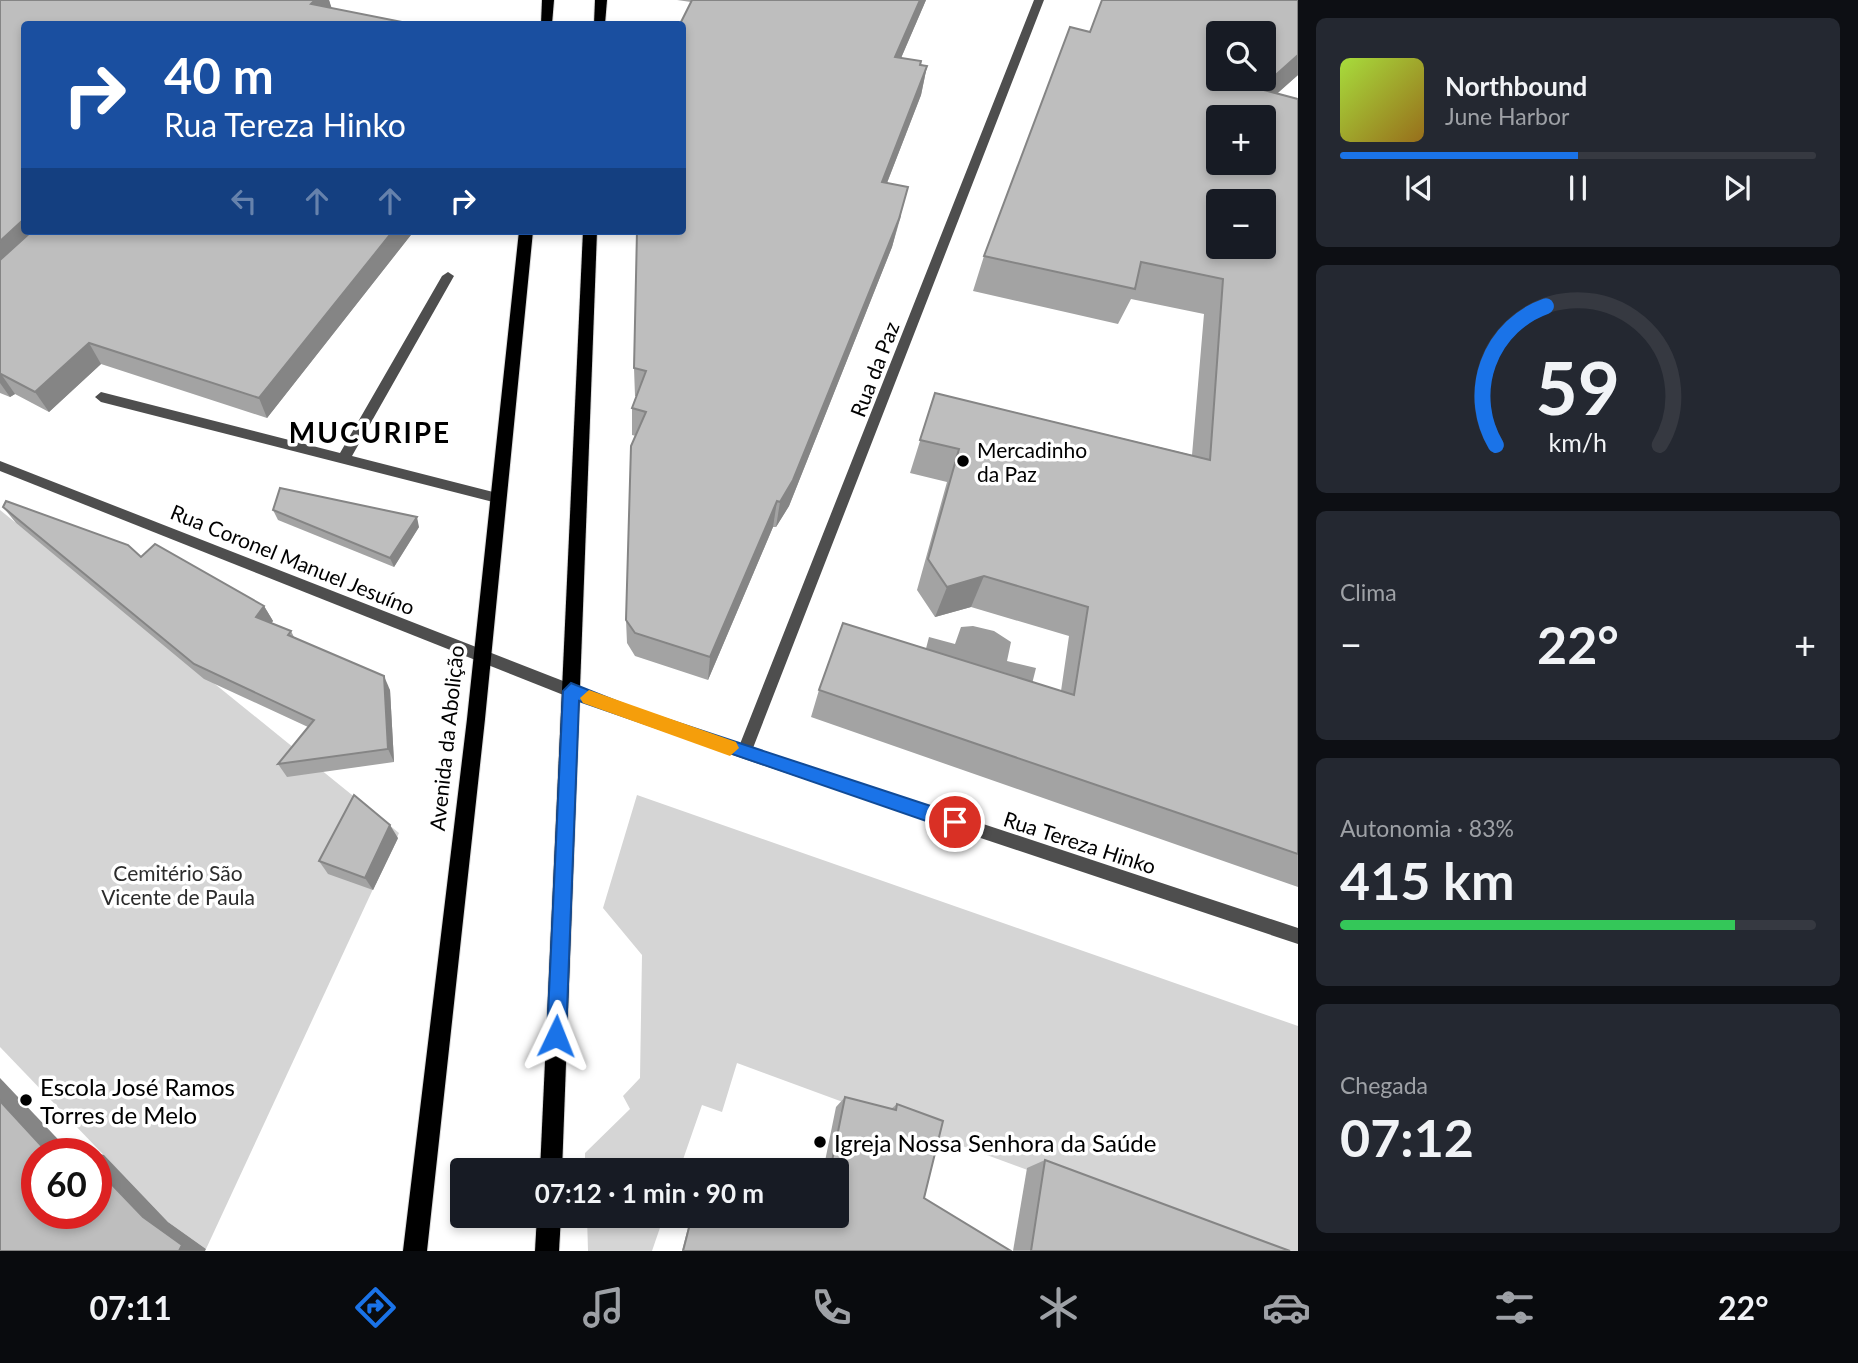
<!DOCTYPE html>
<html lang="pt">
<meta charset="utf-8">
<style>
:root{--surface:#171b24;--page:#242831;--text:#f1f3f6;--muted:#9ea1a6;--line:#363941;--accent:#1a73e8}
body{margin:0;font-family:Lato,sans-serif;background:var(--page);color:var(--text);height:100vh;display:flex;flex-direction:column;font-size:26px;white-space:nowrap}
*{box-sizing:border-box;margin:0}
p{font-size:23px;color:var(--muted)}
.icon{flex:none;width:38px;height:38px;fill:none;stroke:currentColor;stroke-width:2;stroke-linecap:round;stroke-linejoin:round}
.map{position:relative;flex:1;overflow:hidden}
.side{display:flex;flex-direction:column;gap:18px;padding:18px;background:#0d0f14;width:560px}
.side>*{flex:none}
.guide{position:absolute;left:21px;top:21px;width:665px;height:214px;border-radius:7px;box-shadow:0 4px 10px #0003;background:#1a4fa0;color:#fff;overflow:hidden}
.tools{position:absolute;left:1206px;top:21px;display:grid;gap:14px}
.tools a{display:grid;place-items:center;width:70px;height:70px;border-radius:7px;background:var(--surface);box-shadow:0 4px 10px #0003;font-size:35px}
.speed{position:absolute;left:21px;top:1138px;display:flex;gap:14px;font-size:35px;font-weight:700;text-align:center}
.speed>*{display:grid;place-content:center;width:91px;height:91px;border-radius:50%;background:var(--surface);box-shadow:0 4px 10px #0003;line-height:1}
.speed .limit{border:10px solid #d22;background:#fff;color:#111}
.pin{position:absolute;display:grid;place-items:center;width:60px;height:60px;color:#fff;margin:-30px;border:4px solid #fff;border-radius:50%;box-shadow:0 2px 7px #0007}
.me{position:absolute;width:77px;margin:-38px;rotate:2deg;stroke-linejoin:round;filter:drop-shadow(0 0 5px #0008)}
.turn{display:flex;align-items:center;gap:24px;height:147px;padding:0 28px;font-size:32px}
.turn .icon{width:91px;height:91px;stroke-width:2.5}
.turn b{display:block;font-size:49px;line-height:60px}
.lanes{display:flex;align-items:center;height:66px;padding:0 28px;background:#0003;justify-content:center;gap:35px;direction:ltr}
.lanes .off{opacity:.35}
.big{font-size:52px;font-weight:700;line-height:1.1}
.side .widget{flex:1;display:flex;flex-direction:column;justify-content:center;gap:10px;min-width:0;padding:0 24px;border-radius:10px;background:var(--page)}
.side .dial{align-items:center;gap:0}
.dial svg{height:182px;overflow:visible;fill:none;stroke:var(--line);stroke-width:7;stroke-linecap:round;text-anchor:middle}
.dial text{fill:var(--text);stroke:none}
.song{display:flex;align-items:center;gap:21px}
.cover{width:84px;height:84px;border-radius:10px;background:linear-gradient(135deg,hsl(80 70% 55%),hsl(40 70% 35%))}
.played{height:7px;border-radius:4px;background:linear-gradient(90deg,var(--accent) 50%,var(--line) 50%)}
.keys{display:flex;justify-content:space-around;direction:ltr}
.heat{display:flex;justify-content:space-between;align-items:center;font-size:38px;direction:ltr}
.charge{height:10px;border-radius:5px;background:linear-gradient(90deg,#34c759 83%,var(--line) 0)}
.trip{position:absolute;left:450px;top:1158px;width:399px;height:70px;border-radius:7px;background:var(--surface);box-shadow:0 4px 10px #0003;font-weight:700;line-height:70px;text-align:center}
.tabs{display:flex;height:112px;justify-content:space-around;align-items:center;background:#090b0e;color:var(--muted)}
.tabs .icon{width:49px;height:49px}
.tabs .on{color:var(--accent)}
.tabs b{font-size:32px;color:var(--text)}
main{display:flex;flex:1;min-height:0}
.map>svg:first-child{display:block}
.green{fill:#d5d5d5}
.water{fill:#9c9c9c}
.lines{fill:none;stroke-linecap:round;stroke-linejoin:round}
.primary-casing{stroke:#dbdbdb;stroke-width:2}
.service{fill:#4e4e4e;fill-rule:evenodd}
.minor{fill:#4e4e4e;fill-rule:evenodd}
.tertiary{fill:#4e4e4e;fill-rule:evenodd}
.primary{fill:#000;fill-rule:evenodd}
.wall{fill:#a3a3a3}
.shaded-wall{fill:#858585}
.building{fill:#bebebe;stroke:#858585;stroke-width:2;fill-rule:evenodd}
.route{fill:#1a73e8;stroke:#114b97;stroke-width:2}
.slow{fill:#f59e0b}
.poi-dot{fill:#000;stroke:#fff;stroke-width:2.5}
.labels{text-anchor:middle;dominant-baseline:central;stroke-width:7;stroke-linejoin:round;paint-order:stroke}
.street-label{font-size:21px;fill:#000;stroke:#fff}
.poi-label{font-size:21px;fill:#000;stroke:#fff;text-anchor:start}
.park-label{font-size:21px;fill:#2c2c2c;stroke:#fff}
.near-poi-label{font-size:24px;fill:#000;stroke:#fff;text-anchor:start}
.district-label{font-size:28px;font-weight:bold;letter-spacing:2px;fill:#000;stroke:#fff}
</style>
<main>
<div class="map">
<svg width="1298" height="1251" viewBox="0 0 1298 1251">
<rect width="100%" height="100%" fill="#fff"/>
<g class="green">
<path d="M 0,510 L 399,833 L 206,1249 L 168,1222 L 0,1047 Z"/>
<path d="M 637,795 L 1298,1026 L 1298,1251 L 1248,1251 L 737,1063 L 722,1112 L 702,1105 L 679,1171 L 585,1171 L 585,1153 L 630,1109 L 623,1096 L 640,1078 L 642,955 L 603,908 Z"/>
<path d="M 587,1216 L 664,1216 L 652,1251 L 588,1251 Z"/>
</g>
<path class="water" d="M 973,626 L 994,631 L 1011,642 L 1007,661 L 1036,668 L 1030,692 L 923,660 L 929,637 L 955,644 L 961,627 Z"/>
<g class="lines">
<g class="primary-casing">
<g id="primary">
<path d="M 542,0 L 554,0 L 552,24 L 541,24 Z"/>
<path d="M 595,0 L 607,0 L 605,24 L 594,24 Z"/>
<path d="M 519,231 L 533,231 L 485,719 L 427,1251 L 403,1251 L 467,719 Z"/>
<path d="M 583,231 L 597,231 L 562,1171 L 540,1171 Z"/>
<path d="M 537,1216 L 561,1216 L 559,1251 L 535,1251 Z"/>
</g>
</g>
<path class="service" d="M 448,272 L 454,276 L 352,456 L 497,493 L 503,498 L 502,502 L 497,503 L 101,402 L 95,397 L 101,392 L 340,453 L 442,276 Z"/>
<path class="minor" d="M 1034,0 L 1044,0 L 753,748 L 1298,928 L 1298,944 L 744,759 L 566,696 L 564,691 L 566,686 L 571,685 L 740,744 Z"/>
<path class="tertiary" d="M 0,461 L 576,686 L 578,691 L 576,696 L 571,697 L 566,696 L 0,471 Z"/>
<use href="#primary" class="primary"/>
</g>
<g class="wall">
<path d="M 0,0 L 329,0 L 331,8 L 24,24 L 24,231 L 414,231 L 267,418 L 101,364 L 49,412 L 15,394 L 10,397 L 0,393 Z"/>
<path d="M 677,0 L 926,0 L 901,58 L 927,66 L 921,95 L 887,183 L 901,216 L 892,247 L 789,506 L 776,527 L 773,527 L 708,680 L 635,656 L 627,643 L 626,620 L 636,436 L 632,435 L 632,408 L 636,396 L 635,396 L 634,368 L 637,246 L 636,231 L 682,231 L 682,24 L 691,2 Z"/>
<path d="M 1090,32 L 1298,75 L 1277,93 L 1298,99 L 1298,887 L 811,717 L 819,690 L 1061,691 L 1069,636 L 971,607 L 935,617 L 917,590 L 947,482 L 910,473 L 935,393 L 1192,455 L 1204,314 L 1131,299 L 1118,324 L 973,291 L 984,256 Z"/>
<path d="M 3,507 L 141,557 L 264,606 L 273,621 L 271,623 L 291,631 L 294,637 L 390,690 L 394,762 L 287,777 L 278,764 L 308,727 L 204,679 L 16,523 Z"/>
<path d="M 273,510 L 419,527 L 394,567 L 278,520 Z"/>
<path d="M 398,838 L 373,890 L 328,874 L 319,861 Z"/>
<path d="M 845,1097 L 891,1109 L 897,1104 L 924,1198 L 1011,1251 L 682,1251 L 691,1216 L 716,1216 L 740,1225 L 742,1216 L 836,1216 L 836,1171 L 823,1171 L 836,1107 Z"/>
<path d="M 1045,1160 L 1290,1251 L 1013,1251 L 1027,1168 Z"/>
</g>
<g class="shaded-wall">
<path d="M 315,0 L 329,0 L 332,9 L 311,4 Z"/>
<path d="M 920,0 L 926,0 L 889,86 L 895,57 Z"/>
<path d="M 1298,55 L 1298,75 L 1251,117 L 1260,89 Z"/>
<path d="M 927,66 L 921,95 L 876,211 L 882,182 Z"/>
<path d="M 908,187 L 892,247 L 789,506 L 776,527 L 780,502 Z"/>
<path d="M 24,219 L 24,231 L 47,231 L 0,273 L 0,241 Z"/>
<path d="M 393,231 L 414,231 L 267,418 L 259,398 Z"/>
<path d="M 89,343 L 101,364 L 49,412 L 35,392 Z"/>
<path d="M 0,374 L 1,374 L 15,394 L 10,397 L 0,383 Z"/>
<path d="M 777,501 L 773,527 L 708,680 L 710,657 Z"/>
<path d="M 417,517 L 419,527 L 394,567 L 390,558 Z"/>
<path d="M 984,576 L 971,607 L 935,617 L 947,587 Z"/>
<path d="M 264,606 L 273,621 L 264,632 L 256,617 Z"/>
<path d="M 384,676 L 390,690 L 394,762 L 388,749 Z"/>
<path d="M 390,825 L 398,838 L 373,890 L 365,878 Z"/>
<path d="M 0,1078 L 71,1153 L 48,1153 L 0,1101 Z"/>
<path d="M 76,1147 L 104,1155 L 168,1222 L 206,1249 L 205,1251 L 179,1251 L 143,1217 L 96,1168 L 96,1153 L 82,1153 Z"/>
</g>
<g class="building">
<path d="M 0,0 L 315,0 L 311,4 L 412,24 L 24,24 L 24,219 L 0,241 Z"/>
<path d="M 692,0 L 920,0 L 895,57 L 921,61 L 920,65 L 927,66 L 882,182 L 908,187 L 899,219 L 793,480 L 780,502 L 777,501 L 710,657 L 635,633 L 626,620 L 631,446 L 646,412 L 632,408 L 646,371 L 634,368 L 637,231 L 682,231 L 682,24 L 680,24 Z"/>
<path d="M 1102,0 L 1298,0 L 1298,55 L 1260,89 L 1298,99 L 1298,854 L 819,690 L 843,623 L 1074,695 L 1088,607 L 984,576 L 947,587 L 928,559 L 959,449 L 920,440 L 935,393 L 1210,460 L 1223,279 L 1141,262 L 1135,289 L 984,256 L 1070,27 L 1090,32 ZM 1218,33 L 1264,33 L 1264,79 L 1218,79 ZM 1218,117 L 1264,117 L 1264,163 L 1218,163 ZM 1218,201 L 1264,201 L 1264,247 L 1218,247 Z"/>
<path d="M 32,231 L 393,231 L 259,398 L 89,343 L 35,392 L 1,374 L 0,374 L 0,260 Z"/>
<path d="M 280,488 L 417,517 L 390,558 L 273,510 Z"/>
<path d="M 6,501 L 128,545 L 141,557 L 155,544 L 264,606 L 256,617 L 291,631 L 288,635 L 384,676 L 388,749 L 278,764 L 314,720 L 194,664 L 3,507 Z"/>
<path d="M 354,795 L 390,825 L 365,878 L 319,861 Z"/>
<path d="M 845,1097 L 896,1110 L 897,1104 L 943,1121 L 924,1198 L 1011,1251 L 683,1251 L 692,1216 L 716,1216 L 743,1226 L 746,1216 L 836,1216 L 836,1171 L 830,1171 Z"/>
<path d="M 0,1101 L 48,1153 L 37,1153 L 37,1213 L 96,1213 L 96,1168 L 143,1217 L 182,1245 L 179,1251 L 0,1251 Z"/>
<path d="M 76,1147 L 82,1153 L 71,1153 Z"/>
<path d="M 1045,1160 L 1290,1251 L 1031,1251 Z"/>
</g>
<path class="route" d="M 571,683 L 636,709 L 955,814 L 961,817 L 964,822 L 961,828 L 955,831 L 579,701 L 566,1036 L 563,1043 L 556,1045 L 549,1043 L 547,1036 L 563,691 Z"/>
<path class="slow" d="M 589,690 L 736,742 L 739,748 L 730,756 L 583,703 L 580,698 Z"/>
<g class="poi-dot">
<circle cx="963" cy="461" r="7"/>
<circle cx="26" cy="1100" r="7"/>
<circle cx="820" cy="1142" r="7"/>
</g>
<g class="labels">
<g class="street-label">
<text transform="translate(874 369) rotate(-69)">Rua da Paz</text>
<text transform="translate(293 559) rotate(22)">Rua Coronel Manuel Jesuíno</text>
<text transform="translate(446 738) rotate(-84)">Avenida da Abolição</text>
<text transform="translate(1080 842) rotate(18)">Rua Tereza Hinko</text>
</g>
<g class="poi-label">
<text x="977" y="449">Mercadinho<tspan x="977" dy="24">da Paz</tspan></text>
</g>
<g class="park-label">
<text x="178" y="872">Cemitério São<tspan x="178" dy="24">Vicente de Paula</tspan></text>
</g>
<g class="near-poi-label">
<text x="40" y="1086">Escola José Ramos<tspan x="40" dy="28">Torres de Melo</tspan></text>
<text x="834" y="1142">Igreja Nossa Senhora da Saúde</text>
</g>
<g class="district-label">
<text x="370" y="432">MUCURIPE</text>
</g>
</g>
</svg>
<div class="tools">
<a><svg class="icon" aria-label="search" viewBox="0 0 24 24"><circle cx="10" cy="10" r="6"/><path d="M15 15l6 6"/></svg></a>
<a>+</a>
<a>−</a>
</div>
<div class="speed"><div class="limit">60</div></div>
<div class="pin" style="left:955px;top:822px;background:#d93025"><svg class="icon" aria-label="arrive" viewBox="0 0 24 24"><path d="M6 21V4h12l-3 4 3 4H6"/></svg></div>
<svg class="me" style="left:556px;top:1036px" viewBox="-20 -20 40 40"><path d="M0-17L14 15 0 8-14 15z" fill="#1a73e8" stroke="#fff" stroke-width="4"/></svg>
<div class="trip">07:12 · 1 min · 90 m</div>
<div class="guide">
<div class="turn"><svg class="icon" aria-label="right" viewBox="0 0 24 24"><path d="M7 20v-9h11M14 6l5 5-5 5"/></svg><div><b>40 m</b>Rua Tereza Hinko</div></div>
<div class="lanes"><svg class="icon off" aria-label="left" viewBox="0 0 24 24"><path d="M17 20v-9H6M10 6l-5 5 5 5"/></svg><svg class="icon off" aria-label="ahead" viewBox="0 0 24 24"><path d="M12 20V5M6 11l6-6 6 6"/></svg><svg class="icon off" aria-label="ahead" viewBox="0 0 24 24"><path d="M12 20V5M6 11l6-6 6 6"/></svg><svg class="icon" aria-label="right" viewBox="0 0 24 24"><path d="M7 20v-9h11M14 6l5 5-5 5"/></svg></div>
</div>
</div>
<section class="side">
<div class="widget">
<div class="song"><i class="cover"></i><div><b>Northbound</b><p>June Harbor</p></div></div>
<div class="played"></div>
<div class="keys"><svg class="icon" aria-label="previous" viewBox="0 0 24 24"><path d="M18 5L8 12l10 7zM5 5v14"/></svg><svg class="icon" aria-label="pause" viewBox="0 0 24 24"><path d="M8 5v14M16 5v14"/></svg><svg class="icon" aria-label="next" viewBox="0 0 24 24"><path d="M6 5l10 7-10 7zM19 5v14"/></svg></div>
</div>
<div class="widget dial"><svg viewBox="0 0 100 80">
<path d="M14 69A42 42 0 1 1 86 69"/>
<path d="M14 69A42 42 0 0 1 36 8" stroke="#1a73e8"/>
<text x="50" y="56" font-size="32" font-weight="700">59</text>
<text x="50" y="72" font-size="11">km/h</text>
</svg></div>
<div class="widget"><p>Clima</p>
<div class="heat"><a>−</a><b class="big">22°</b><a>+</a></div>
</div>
<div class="widget"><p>Autonomia · 83%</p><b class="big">415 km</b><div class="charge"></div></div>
<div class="widget"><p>Chegada</p><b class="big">07:12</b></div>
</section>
</main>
<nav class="tabs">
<b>07:11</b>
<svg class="icon on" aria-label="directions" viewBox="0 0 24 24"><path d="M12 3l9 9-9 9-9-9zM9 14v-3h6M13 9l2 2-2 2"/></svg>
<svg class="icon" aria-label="music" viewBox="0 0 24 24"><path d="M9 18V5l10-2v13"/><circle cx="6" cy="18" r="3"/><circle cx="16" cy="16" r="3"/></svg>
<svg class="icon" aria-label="phone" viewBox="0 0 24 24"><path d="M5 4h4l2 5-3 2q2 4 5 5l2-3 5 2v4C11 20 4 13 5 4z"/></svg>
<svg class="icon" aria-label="climate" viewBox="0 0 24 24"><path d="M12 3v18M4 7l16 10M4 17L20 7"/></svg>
<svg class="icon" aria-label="car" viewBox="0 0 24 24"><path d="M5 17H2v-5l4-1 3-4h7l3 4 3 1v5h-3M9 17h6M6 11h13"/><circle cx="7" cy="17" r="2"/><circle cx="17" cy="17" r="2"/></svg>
<svg class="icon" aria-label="filters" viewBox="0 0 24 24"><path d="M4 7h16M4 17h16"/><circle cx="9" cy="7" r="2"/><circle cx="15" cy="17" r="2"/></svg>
<b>22°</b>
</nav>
